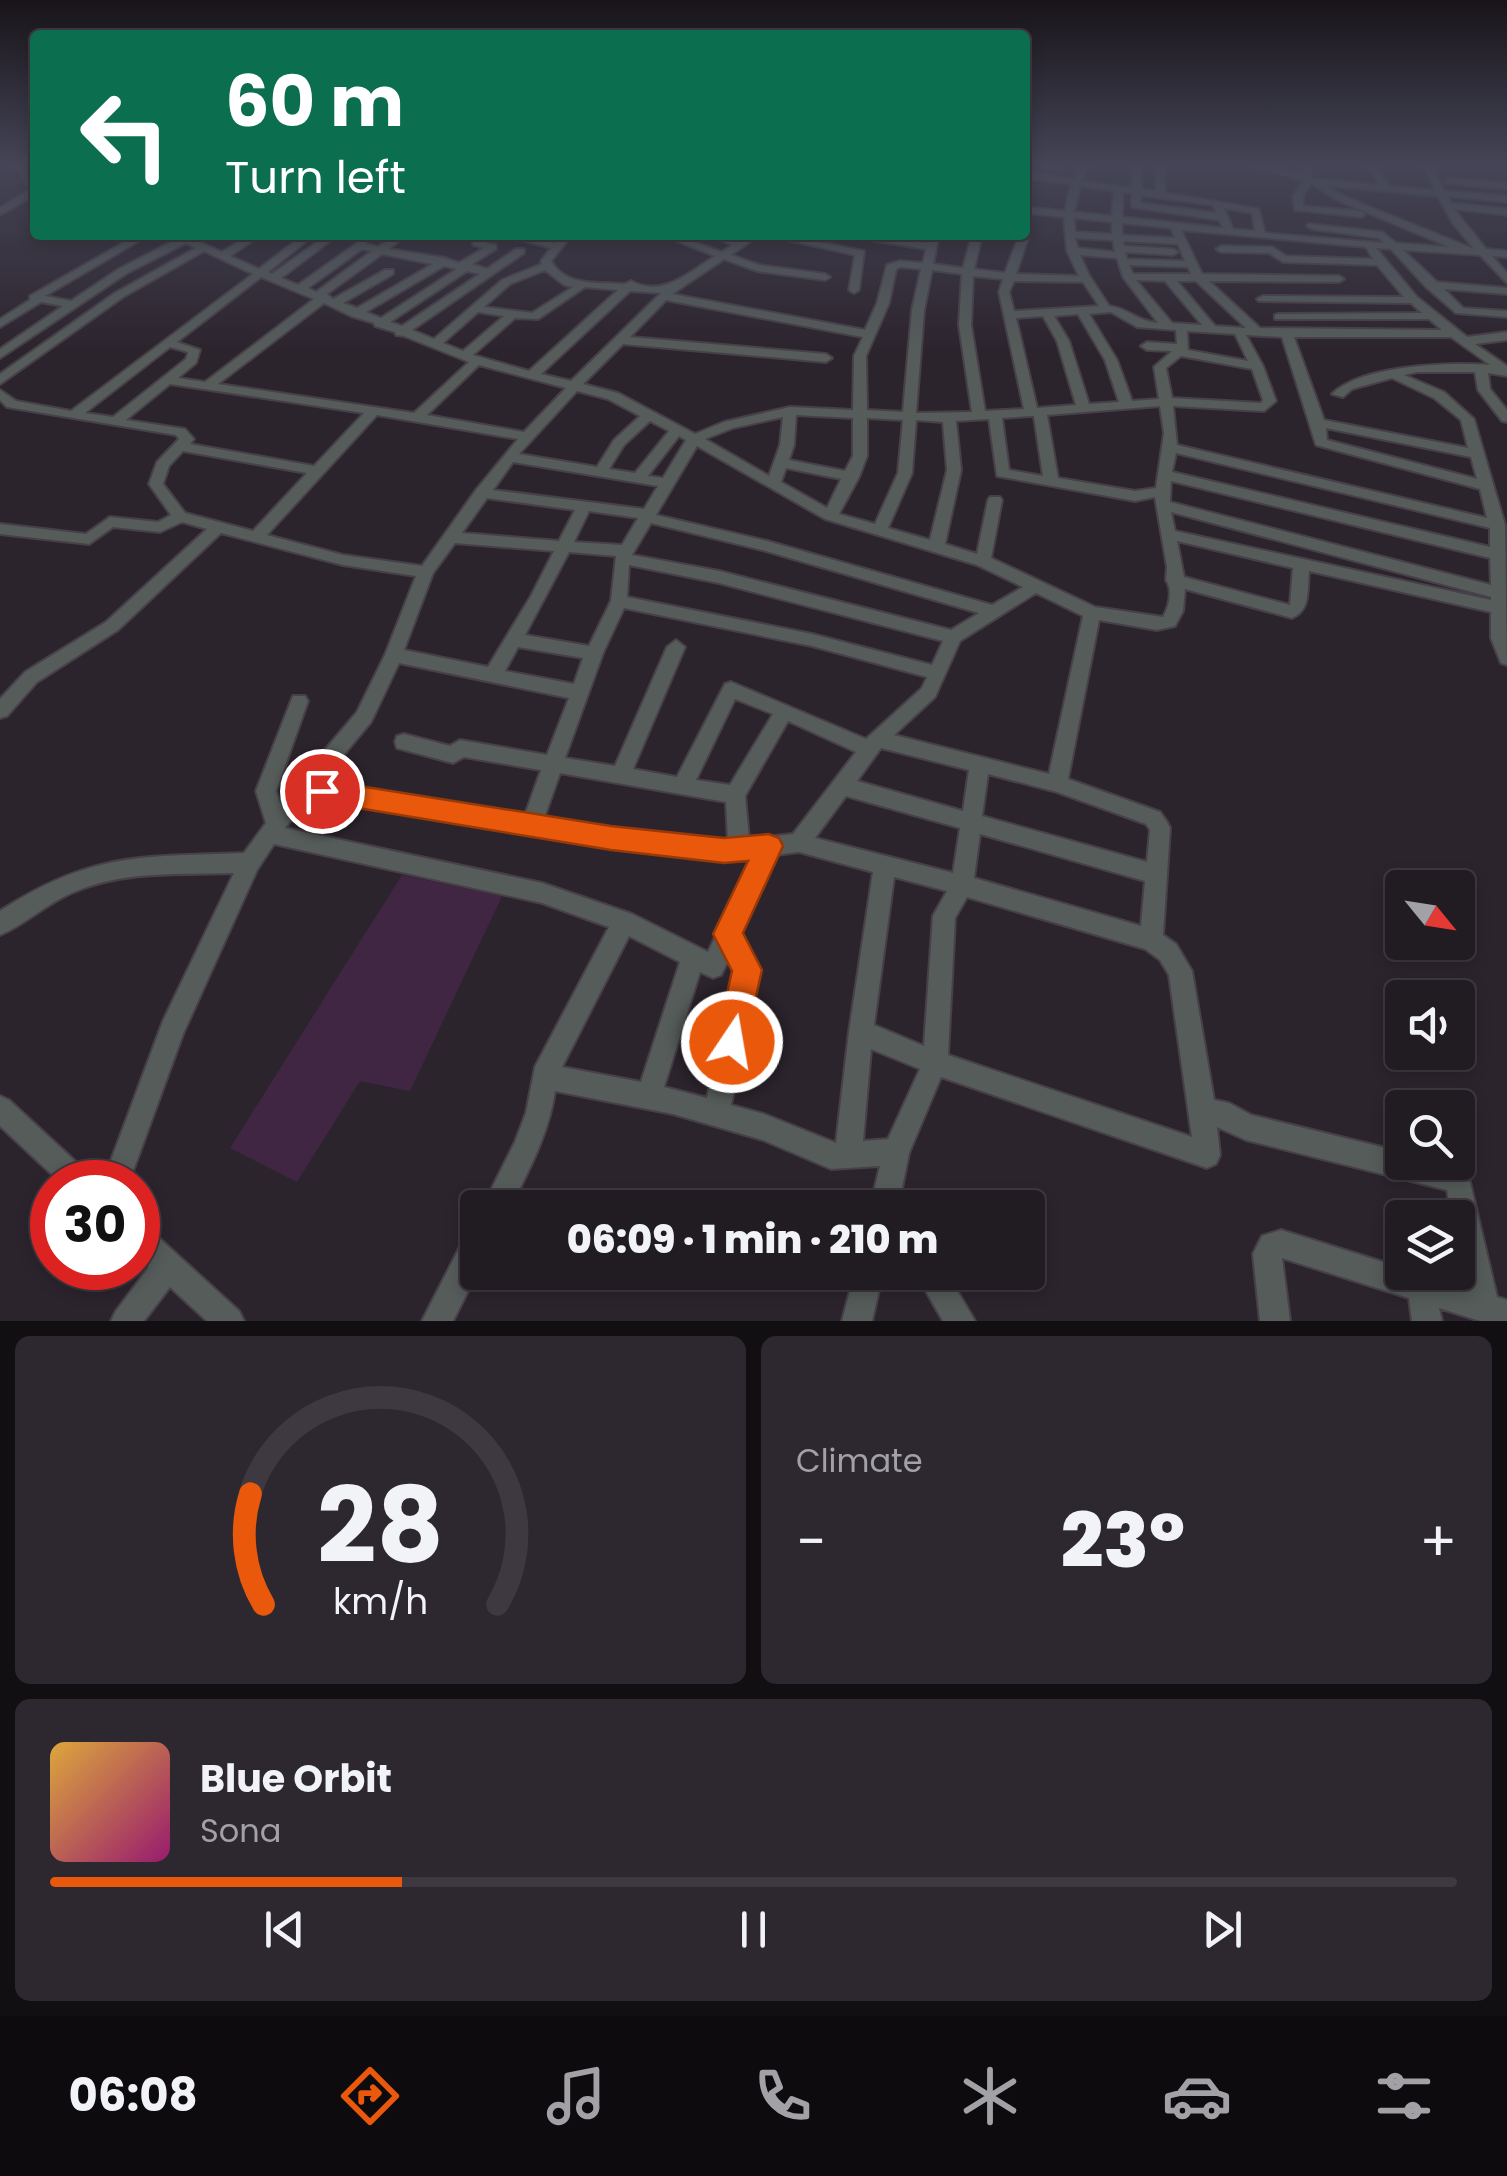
<!DOCTYPE html>
<meta charset="utf-8">
<style>
:root{--surface:#211b22;--page:#2d282f;--text:#f1f3f6;--muted:#a2a1a5;--line:#3e3940;--accent:#ea580c}
body{margin:0;font-family:Poppins,sans-serif;background:var(--page);color:var(--text);height:100vh;display:flex;flex-direction:column;font-size:38px;white-space:nowrap}
*{box-sizing:border-box;margin:0}
p{font-size:32px;color:var(--muted)}
.icon{flex:none;width:55px;height:55px;fill:none;stroke:currentColor;stroke-width:2;stroke-linecap:round;stroke-linejoin:round}
.map{position:relative;height:1321px;overflow:hidden}
.side{display:flex;flex-direction:column;gap:15px;padding:15px;background:#120f13;flex:1}
.side>*{flex:none}
.hud{position:absolute;left:30px;top:30px;width:1000px;height:210px;border-radius:10px;box-shadow:0 5px 15px #0003,0 0 0 2px var(--line);background:#0b6e4f;color:#fff;overflow:hidden}
.needle{width:65px;rotate:120deg}
.buttons{position:absolute;left:1385px;top:870px;display:grid;gap:20px}
.buttons a{display:grid;place-items:center;width:90px;height:90px;border-radius:10px;background:var(--surface);box-shadow:0 5px 15px #0003,0 0 0 2px var(--line);font-size:50px}
.speed{position:absolute;left:30px;top:1160px;display:flex;gap:20px;font-size:50px;font-weight:700;text-align:center}
.speed>*{display:grid;place-content:center;width:130px;height:130px;border-radius:50%;background:var(--surface);box-shadow:0 5px 15px #0003,0 0 0 2px var(--line);line-height:1}
.speed .limit{border:15px solid #d22;background:#fff;color:#111}
.pin{position:absolute;display:grid;place-items:center;width:85px;height:85px;color:#fff;margin:-42px;border:5px solid #fff;border-radius:50%;box-shadow:0 2px 10px #0007}
.me{position:absolute;width:110px;margin:-55px;rotate:12deg;stroke-linejoin:round;filter:drop-shadow(0 0 8px #0008)}
.turn{display:flex;align-items:center;gap:35px;height:210px;padding:0 30px;font-size:45px}
.turn .icon{width:130px;height:130px;stroke-width:2.5}
.turn b{display:block;font-size:70px;line-height:85px}
.big{font-size:75px;font-weight:800;line-height:1.1}
.side .widget{flex:1;display:flex;flex-direction:column;justify-content:center;gap:15px;min-width:0;padding:0 35px;border-radius:15px;background:var(--page)}
.side .dial{align-items:center;gap:0}
.dial svg{height:260px;overflow:visible;fill:none;stroke:var(--line);stroke-width:7;stroke-linecap:round;text-anchor:middle}
.dial text{fill:var(--text);stroke:none}
.song{display:flex;align-items:center;gap:30px}
.cover{width:120px;height:120px;border-radius:15px;background:linear-gradient(135deg,hsl(40 70% 55%),hsl(320 70% 35%))}
.played{height:10px;border-radius:5px;background:linear-gradient(90deg,var(--accent) 25%,var(--line) 25%)}
.keys{display:flex;justify-content:space-around;direction:ltr}
.heat{display:flex;justify-content:space-between;align-items:center;font-size:55px;direction:ltr}
.side .tiles{flex:1;display:grid;gap:15px;grid-template-columns:1fr 1fr}
.widget:last-child{grid-column:span 2}
.trip{position:absolute;left:460px;top:1190px;width:585px;height:100px;border-radius:10px;background:var(--surface);box-shadow:0 5px 15px #0003,0 0 0 2px var(--line);font-weight:800;line-height:100px;text-align:center}
.tab-bar{display:flex;height:160px;justify-content:space-around;align-items:center;background:#0d0b0e;color:var(--muted)}
.tab-bar .icon{width:70px;height:70px}
.tab-bar .selected{color:var(--accent)}
.tab-bar b{font-size:45px;color:var(--text)}
.map>svg:first-child{display:block}
.green{fill:#412643}
.lines{fill:none;stroke-linecap:round;stroke-linejoin:round}
.minor-casing{stroke:#474048;stroke-width:4}
.minor{fill:#555c5a;fill-rule:evenodd}
.route{fill:#ea580c;stroke:#983908;stroke-width:2.5}
</style>
<div class="map">
<svg width="1507" height="1321" viewBox="0 0 1507 1321">
<rect width="100%" height="100%" fill="#2c242d"/>
<path class="green" d="M 402,875 L 502,896 L 410,1091 L 360,1081 L 297,1182 L 230,1148 Z"/>
<g class="lines">
<g class="minor-casing">
<g id="minor">
<path d="M 15,166 L 24,166 L 35,182 L 35,195 L 0,215 L 0,208 L 31,189 Z"/>
<path d="M 1043,166 L 1060,166 L 1061,168 L 1057,171 Z"/>
<path d="M 1080,166 L 1089,166 L 1082,181 L 1132,188 L 1134,166 L 1142,166 L 1141,189 L 1156,191 L 1156,166 L 1164,166 L 1165,193 L 1259,209 L 1265,233 L 1384,243 L 1379,238 L 1312,229 L 1307,226 L 1309,224 L 1382,232 L 1396,243 L 1449,247 L 1337,200 L 1311,183 L 1303,196 L 1303,206 L 1361,211 L 1366,214 L 1361,217 L 1295,210 L 1293,196 L 1303,181 L 1252,166 L 1268,166 L 1303,175 L 1301,166 L 1309,166 L 1312,178 L 1318,179 L 1379,185 L 1369,166 L 1378,166 L 1389,186 L 1435,190 L 1423,166 L 1432,166 L 1444,191 L 1507,196 L 1507,202 L 1447,196 L 1451,203 L 1507,209 L 1507,215 L 1454,209 L 1486,249 L 1507,251 L 1507,257 L 1492,256 L 1507,273 L 1507,283 L 1480,255 L 1403,250 L 1437,282 L 1507,288 L 1507,294 L 1444,289 L 1463,308 L 1507,311 L 1507,317 L 1456,313 L 1426,287 L 1391,249 L 1376,248 L 1417,297 L 1467,337 L 1507,332 L 1507,340 L 1475,344 L 1507,366 L 1507,376 L 1488,373 L 1490,389 L 1507,410 L 1507,422 L 1502,421 L 1478,390 L 1475,372 L 1417,372 L 1404,375 L 1444,392 L 1474,419 L 1505,525 L 1507,665 L 1501,663 L 1491,638 L 1491,612 L 1309,571 C 1307,590 1311,610 1292,618 L 1185,589 L 1183,611 L 1175,626 L 1157,630 L 1099,620 L 1068,779 L 1160,812 L 1167,822 L 1170,828 L 1163,935 L 1176,944 L 1192,971 L 1214,1100 L 1229,1103 L 1251,1115 L 1402,1152 L 1402,1162 L 1445,1162 L 1467,1170 L 1497,1297 L 1507,1300 L 1507,1321 L 1480,1321 L 1439,1308 L 1442,1321 L 1412,1321 L 1409,1298 L 1282,1258 L 1290,1321 L 1260,1321 L 1253,1254 L 1262,1236 L 1281,1230 L 1402,1268 L 1402,1272 L 1421,1273 L 1467,1288 L 1458,1243 L 1458,1218 L 1452,1218 L 1447,1190 L 1246,1140 L 1217,1127 L 1220,1155 L 1216,1164 L 1207,1168 L 941,1077 L 909,1153 L 898,1208 L 870,1208 L 880,1166 L 831,1169 L 763,1140 L 673,1114 L 555,1091 C 549,1133 529,1170 510,1208 L 482,1208 L 515,1142 L 526,1113 L 535,1067 L 609,927 L 542,903 L 274,844 L 257,870 L 183,1034 L 129,1182 L 103,1182 L 163,1021 L 234,873 C 181,875 124,870 74,892 C 47,903 26,924 0,935 L 0,911 C 91,852 141,857 244,853 L 266,823 L 256,791 L 293,696 L 305,696 L 308,701 L 276,791 L 280,803 L 357,712 L 385,655 L 416,576 L 343,565 L 221,533 L 118,630 L 37,682 L 7,716 L 0,718 L 0,699 L 25,672 L 106,622 L 207,529 L 182,522 L 160,532 L 113,527 L 89,544 L 0,534 L 0,524 L 86,534 L 110,517 L 158,522 L 171,515 L 149,484 L 157,462 L 179,439 L 176,435 L 7,407 L 0,400 L 0,390 L 16,401 L 71,411 L 253,274 L 204,251 L 123,297 L 0,384 L 0,374 L 115,293 L 196,248 L 186,243 L 127,273 L 0,358 L 0,349 L 63,306 L 41,302 L 0,327 L 0,319 L 30,300 L 30,296 L 137,235 L 149,235 L 45,296 L 71,301 L 119,269 L 177,239 L 171,235 L 184,235 L 222,252 L 249,235 L 261,235 L 230,256 L 259,269 L 303,235 L 314,235 L 268,272 L 272,274 L 327,235 L 338,235 L 281,278 L 298,285 L 356,244 L 358,240 L 346,235 L 368,236 L 366,244 L 378,247 L 395,235 L 406,235 L 389,249 L 445,258 L 459,263 L 484,248 L 473,245 L 473,241 L 482,235 L 493,235 L 485,242 L 496,245 L 496,249 L 472,264 L 487,269 L 516,249 L 524,249 L 524,253 L 412,330 L 434,339 L 502,280 L 542,264 L 541,261 L 551,248 L 503,235 L 521,235 L 555,243 L 562,235 L 572,235 L 551,261 C 565,287 599,282 625,284 L 631,281 C 661,298 689,273 715,256 L 661,235 L 675,235 L 722,252 L 732,245 L 708,235 L 723,235 L 739,240 L 747,235 L 759,235 L 731,255 L 759,265 L 825,274 L 830,277 L 825,280 L 757,271 L 724,259 L 672,294 L 865,330 L 877,303 L 887,265 L 900,261 L 923,263 L 926,249 L 837,235 L 864,235 L 927,243 L 929,235 L 939,235 L 933,264 L 963,268 L 972,235 L 982,235 L 974,269 L 1005,273 L 1019,235 L 1025,235 L 1025,232 L 1029,235 L 1016,274 L 1079,276 L 1067,251 L 1064,217 L 1025,213 L 1025,207 L 1065,211 L 1071,184 L 1025,178 L 1025,172 L 1074,179 ZM 1080,186 L 1114,191 L 1112,216 L 1074,212 ZM 1327,186 L 1438,196 L 1452,222 L 1474,249 L 1343,196 ZM 1123,192 L 1132,193 L 1132,207 L 1219,220 L 1223,228 L 1122,217 ZM 1141,195 L 1213,205 L 1217,213 L 1140,203 ZM 1224,208 L 1252,213 L 1255,231 L 1233,229 ZM 1074,218 L 1112,222 L 1112,234 L 1075,232 ZM 1122,223 L 1171,228 L 1175,238 L 1122,235 ZM 1181,230 L 1366,247 L 1373,259 L 1286,256 L 1272,247 L 1221,246 L 1216,249 L 1221,252 L 1269,253 L 1283,262 L 1377,265 L 1404,297 L 1263,296 L 1257,299 L 1259,301 L 1411,303 L 1422,313 L 1279,314 L 1275,315 L 1275,319 L 1429,319 L 1442,330 L 1260,328 L 1209,281 L 1339,282 L 1344,279 L 1339,276 L 1202,274 ZM 1075,238 L 1113,240 L 1115,252 L 1078,248 ZM 1123,241 L 1178,244 L 1185,261 L 1127,259 L 1125,252 L 1173,255 L 1178,252 L 1173,249 L 1124,246 ZM 362,249 L 372,251 L 316,292 L 308,288 ZM 382,254 L 433,264 L 357,308 L 343,303 L 393,274 L 393,270 L 385,270 L 333,299 L 327,294 ZM 1080,255 L 1117,258 L 1123,277 L 1158,323 C 1136,321 1128,308 1109,306 L 1089,275 ZM 1129,265 L 1188,267 L 1191,274 L 1133,274 ZM 444,266 L 457,269 L 381,318 L 366,312 ZM 901,267 L 921,269 L 912,310 L 903,412 L 867,410 L 866,356 L 889,303 L 896,269 ZM 545,270 L 564,285 L 573,287 L 532,313 L 484,307 L 510,284 ZM 932,270 L 962,274 L 959,325 L 972,412 L 916,413 L 924,310 ZM 467,271 L 480,274 L 402,326 L 390,322 ZM 973,276 L 1003,279 L 999,292 L 1024,409 L 985,411 L 971,325 ZM 261,277 L 314,299 L 205,382 L 178,378 L 196,363 L 200,350 L 177,342 ZM 1136,280 L 1165,281 L 1202,325 L 1172,323 ZM 1014,281 L 1083,282 L 1099,306 L 1014,311 L 1009,292 ZM 1177,281 L 1196,281 L 1246,328 L 1215,326 ZM 585,287 L 618,290 L 529,371 L 473,355 L 515,318 L 538,319 ZM 630,291 L 661,293 L 571,381 L 541,374 ZM 666,300 L 863,337 L 854,356 L 853,410 L 790,407 L 724,422 L 695,434 L 618,393 L 583,384 L 623,344 L 826,362 L 832,358 L 826,354 L 630,337 ZM 324,303 L 351,316 L 374,323 L 375,326 L 395,332 L 396,335 L 404,336 L 469,362 L 414,413 L 218,384 ZM 478,312 L 504,316 L 463,351 L 443,343 ZM 1111,312 L 1137,327 L 1176,330 L 1177,344 L 1147,342 L 1141,346 L 1147,350 L 1172,351 L 1154,367 L 1159,399 L 1132,401 L 1117,360 L 1089,314 ZM 1078,314 L 1105,360 L 1119,402 L 1089,404 L 1069,341 L 1054,316 ZM 1043,316 L 1057,341 L 1076,405 L 1037,408 L 1016,318 ZM 1187,331 L 1235,334 L 1248,361 L 1188,350 ZM 1246,335 L 1282,337 L 1316,445 L 1480,489 L 1487,518 L 1177,445 L 1173,406 L 1264,411 L 1276,401 L 1263,366 ZM 1294,337 L 1451,337 L 1490,365 C 1450,362 1361,365 1332,394 L 1343,397 L 1352,389 L 1392,378 L 1434,398 L 1461,420 L 1468,448 L 1324,420 ZM 170,347 L 188,352 L 186,359 L 113,417 L 85,413 ZM 1181,356 L 1252,369 L 1263,400 L 1261,403 L 1172,398 L 1166,368 ZM 479,365 L 566,388 L 524,432 L 427,415 ZM 170,384 L 364,413 L 314,466 L 190,444 L 194,439 L 185,429 L 126,420 ZM 577,391 L 608,399 L 640,416 L 614,440 L 597,467 L 519,454 ZM 1160,406 L 1164,433 L 1156,488 L 1135,491 L 1058,478 L 1047,415 ZM 377,415 L 518,439 L 476,490 L 422,566 L 343,555 L 267,535 ZM 796,415 L 853,418 L 853,456 L 845,471 L 789,460 L 794,445 ZM 1031,416 L 1034,416 L 1043,476 L 1009,470 L 1002,418 ZM 783,417 L 780,445 L 769,476 L 705,439 L 733,428 ZM 867,418 L 903,420 L 898,473 L 875,524 L 839,514 L 859,477 L 867,456 ZM 989,419 L 997,476 L 1135,501 L 1155,497 L 1167,567 L 1166,580 C 1173,590 1169,607 1163,617 L 1095,607 L 991,558 L 1002,500 L 1000,497 L 990,497 L 988,500 L 977,554 L 945,544 L 961,470 L 956,421 ZM 916,420 L 943,422 L 947,470 L 930,540 L 888,528 L 912,473 ZM 650,421 L 669,431 L 635,473 L 609,469 L 624,445 ZM 1326,428 L 1471,457 L 1477,479 L 1327,440 ZM 679,436 L 686,440 L 663,478 L 648,476 ZM 697,446 L 825,519 L 977,565 L 1023,587 L 992,605 L 767,541 L 656,515 ZM 183,451 L 307,473 L 253,531 L 185,513 L 163,484 L 169,466 ZM 1176,453 L 1490,528 L 1490,547 L 1172,472 ZM 513,462 L 658,486 L 644,509 L 493,490 ZM 786,468 L 841,479 L 827,508 L 781,482 ZM 1171,481 L 1490,558 L 1491,585 L 1170,502 ZM 487,498 L 575,510 L 559,541 L 462,533 ZM 589,511 L 638,518 L 622,545 L 574,542 ZM 1171,512 L 1491,597 L 1491,600 L 1175,531 ZM 651,523 L 766,551 L 979,613 L 951,630 L 719,571 L 632,555 ZM 1177,541 L 1293,568 L 1290,605 L 1184,577 ZM 455,543 L 554,551 L 531,596 L 488,667 L 404,650 L 433,573 ZM 569,552 L 616,556 L 611,601 L 589,646 L 525,635 ZM 629,565 L 719,583 L 943,641 L 932,665 L 812,634 L 627,597 ZM 1036,593 L 1083,616 L 1049,774 L 894,735 L 935,697 L 960,641 ZM 624,608 L 812,646 L 927,677 L 922,688 L 866,739 L 731,682 L 725,684 L 677,777 L 633,769 L 685,647 L 676,640 L 667,647 L 615,766 L 565,758 L 603,653 ZM 518,647 L 583,658 L 574,684 L 505,671 ZM 399,663 L 569,698 L 547,755 L 460,740 L 450,746 L 404,734 L 397,736 L 395,742 L 397,748 L 453,763 L 464,757 L 541,770 L 525,815 L 321,782 L 371,722 ZM 735,699 L 773,714 L 730,785 L 696,780 ZM 788,721 L 856,752 L 793,834 L 749,839 L 745,796 ZM 881,748 L 969,770 L 963,811 L 857,781 ZM 560,773 L 726,802 L 728,841 L 611,829 L 544,818 ZM 988,774 L 1057,792 L 1146,824 L 1150,830 L 1147,862 L 982,816 ZM 846,796 L 960,828 L 953,873 L 815,838 ZM 309,797 L 611,847 L 724,861 L 753,857 L 708,952 L 632,914 L 542,883 L 285,828 ZM 980,834 L 1145,881 L 1141,926 L 974,878 ZM 799,852 L 873,872 L 849,1032 L 836,1143 L 764,1114 L 731,1105 L 759,970 L 740,934 L 775,855 ZM 894,877 L 947,891 L 933,916 L 924,1046 L 874,1025 ZM 967,897 L 1145,949 L 1160,960 L 1169,975 L 1192,1137 L 948,1055 L 955,918 ZM 629,936 L 680,962 L 641,1082 L 562,1067 ZM 729,959 L 735,971 L 707,1098 L 664,1087 L 700,972 L 713,978 L 721,975 ZM 871,1049 L 920,1069 L 888,1139 L 863,1141 Z"/>
<path d="M 1448,178 L 1507,183 L 1507,189 L 1445,183 Z"/>
<path d="M 765,235 L 785,235 L 864,251 L 859,290 L 854,293 L 849,290 L 855,255 Z"/>
<path d="M 0,1096 L 9,1100 L 88,1173 L 92,1182 L 60,1182 L 0,1126 Z"/>
<path d="M 138,1224 L 148,1228 L 239,1311 L 244,1321 L 207,1321 L 170,1287 L 144,1321 L 111,1321 L 116,1311 L 149,1267 L 138,1256 Z"/>
<path d="M 478,1227 L 478,1271 L 453,1321 L 422,1321 L 468,1231 Z"/>
<path d="M 855,1272 L 883,1272 L 872,1321 L 842,1321 Z"/>
<path d="M 915,1272 L 946,1272 L 975,1321 L 943,1321 Z"/>
</g>
</g>
<use href="#minor" class="minor"/>
</g>
<linearGradient id="sky" x2="0" y2="1"><stop stop-color="#181419"/><stop offset="0.47" stop-color="#454557"/><stop offset="1" stop-color="#454557" stop-opacity="0"/></linearGradient>
<rect width="1507" height="351" fill="url(#sky)"/>
<path class="route" d="M 322,780 L 611,826 L 724,838 L 769,834 L 779,838 L 783,846 L 743,933 L 762,970 L 743,1053 L 732,1057 L 721,1053 L 716,1042 L 732,971 L 713,934 L 748,861 L 724,863 L 611,850 L 322,802 L 309,791 Z"/>
</svg>
<div class="buttons">
<a><svg class="needle" viewBox="-14 -14 28 28"><path d="M0-13l5 13h-10z" fill="#e53935"/><path d="M0 13l5-13h-10z" fill="#a2a1a5"/></svg></a>
<a><svg class="icon" aria-label="sound" viewBox="0 0 24 24"><path d="M4 9h4l5-4v14l-5-4H4zM17 9q2 3 0 6"/></svg></a>
<a><svg class="icon" aria-label="search" viewBox="0 0 24 24"><circle cx="10" cy="10" r="6"/><path d="M15 15l6 6"/></svg></a>
<a><svg class="icon" aria-label="layers" viewBox="0 0 24 24"><path d="M12 4l9 5-9 5-9-5zM3 14l9 5 9-5"/></svg></a>
</div>
<div class="speed"><div class="limit">30</div></div>
<div class="pin" style="left:322px;top:791px;background:#d93025"><svg class="icon" aria-label="arrive" viewBox="0 0 24 24"><path d="M6 21V4h12l-3 4 3 4H6"/></svg></div>
<svg class="me" style="left:732px;top:1042px" viewBox="-20 -20 40 40"><circle r="17" fill="#ea580c" stroke="#fff" stroke-width="3"/><path d="M0-11L8 9 0 5-8 9z" fill="#fff"/></svg>
<div class="trip">06:09 · 1 min · 210 m</div>
<div class="hud">
<div class="turn"><svg class="icon" aria-label="left" viewBox="0 0 24 24"><path d="M17 20v-9H6M10 6l-5 5 5 5"/></svg><div><b>60 m</b>Turn left</div></div>
</div>
</div>
<section class="side">
<div class="tiles">
<div class="widget dial"><svg viewBox="0 0 100 80">
<path d="M14 69A42 42 0 1 1 86 69"/>
<path d="M14 69A42 42 0 0 1 10 35" stroke="#ea580c"/>
<text x="50" y="56" font-size="32" font-weight="700">28</text>
<text x="50" y="72" font-size="11">km/h</text>
</svg></div>
<div class="widget"><p>Climate</p>
<div class="heat"><a>−</a><b class="big">23°</b><a>+</a></div>
</div>
<div class="widget">
<div class="song"><i class="cover"></i><div><b>Blue Orbit</b><p>Sona</p></div></div>
<div class="played"></div>
<div class="keys"><svg class="icon" aria-label="previous" viewBox="0 0 24 24"><path d="M18 5L8 12l10 7zM5 5v14"/></svg><svg class="icon" aria-label="pause" viewBox="0 0 24 24"><path d="M8 5v14M16 5v14"/></svg><svg class="icon" aria-label="next" viewBox="0 0 24 24"><path d="M6 5l10 7-10 7zM19 5v14"/></svg></div>
</div>
</div>
</section>
<nav class="tab-bar">
<b>06:08</b>
<svg class="icon selected" aria-label="directions" viewBox="0 0 24 24"><path d="M12 3l9 9-9 9-9-9zM9 14v-3h6M13 9l2 2-2 2"/></svg>
<svg class="icon" aria-label="music" viewBox="0 0 24 24"><path d="M9 18V5l10-2v13"/><circle cx="6" cy="18" r="3"/><circle cx="16" cy="16" r="3"/></svg>
<svg class="icon" aria-label="phone" viewBox="0 0 24 24"><path d="M5 4h4l2 5-3 2q2 4 5 5l2-3 5 2v4C11 20 4 13 5 4z"/></svg>
<svg class="icon" aria-label="climate" viewBox="0 0 24 24"><path d="M12 3v18M4 7l16 10M4 17L20 7"/></svg>
<svg class="icon" aria-label="car" viewBox="0 0 24 24"><path d="M5 17H2v-5l4-1 3-4h7l3 4 3 1v5h-3M9 17h6M6 11h13"/><circle cx="7" cy="17" r="2"/><circle cx="17" cy="17" r="2"/></svg>
<svg class="icon" aria-label="filters" viewBox="0 0 24 24"><path d="M4 7h16M4 17h16"/><circle cx="9" cy="7" r="2"/><circle cx="15" cy="17" r="2"/></svg>
</nav>
